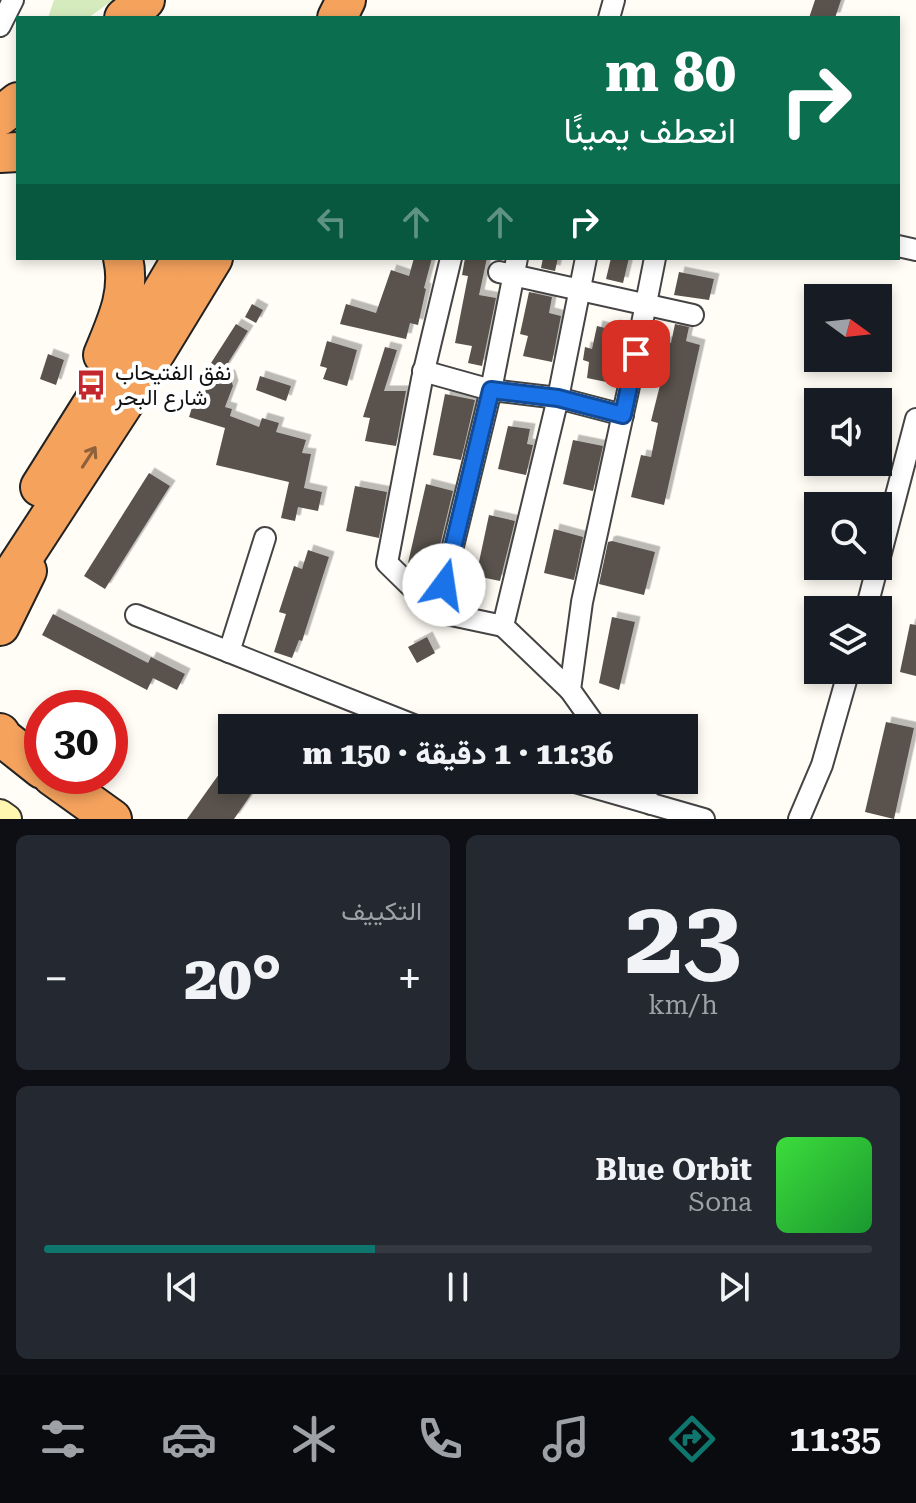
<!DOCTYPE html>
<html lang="ar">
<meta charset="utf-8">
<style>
:root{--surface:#171b24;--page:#242831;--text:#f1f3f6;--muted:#9ea1a6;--line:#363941;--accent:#0f766e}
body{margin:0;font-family:"Roboto Serif",Vazirmatn,serif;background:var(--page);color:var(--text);direction:rtl;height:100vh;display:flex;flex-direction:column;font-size:30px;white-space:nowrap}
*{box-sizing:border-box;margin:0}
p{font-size:26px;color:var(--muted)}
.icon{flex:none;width:44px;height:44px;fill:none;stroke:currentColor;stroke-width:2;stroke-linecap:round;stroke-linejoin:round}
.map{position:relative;height:819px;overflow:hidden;direction:ltr}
.side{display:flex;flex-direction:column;gap:16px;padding:16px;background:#0d0f14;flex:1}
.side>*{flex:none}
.guide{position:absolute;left:16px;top:16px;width:884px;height:244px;border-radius:0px;box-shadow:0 4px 12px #0003;direction:rtl;background:#0b6e4f;color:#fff;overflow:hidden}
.needle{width:52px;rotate:105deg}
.fabs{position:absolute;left:804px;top:284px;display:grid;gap:16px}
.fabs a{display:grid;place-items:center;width:88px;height:88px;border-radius:0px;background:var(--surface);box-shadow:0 4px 12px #0003;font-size:40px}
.speed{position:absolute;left:24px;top:690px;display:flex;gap:16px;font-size:40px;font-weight:700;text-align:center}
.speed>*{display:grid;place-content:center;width:104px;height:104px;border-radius:50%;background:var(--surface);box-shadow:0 4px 12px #0003;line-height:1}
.speed .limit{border:12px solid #d22;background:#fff;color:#111}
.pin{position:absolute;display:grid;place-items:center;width:68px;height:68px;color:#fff;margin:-34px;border-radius:16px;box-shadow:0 4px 12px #0006}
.me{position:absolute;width:88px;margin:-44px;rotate:14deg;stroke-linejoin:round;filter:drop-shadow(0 0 6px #0008)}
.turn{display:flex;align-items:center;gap:28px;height:168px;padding:0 32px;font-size:36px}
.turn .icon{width:104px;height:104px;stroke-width:2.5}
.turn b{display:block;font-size:56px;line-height:68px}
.lanes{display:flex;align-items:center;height:76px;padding:0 32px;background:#0003;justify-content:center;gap:40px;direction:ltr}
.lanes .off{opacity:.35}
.big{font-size:60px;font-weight:800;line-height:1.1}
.side .tile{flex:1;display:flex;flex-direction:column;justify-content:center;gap:12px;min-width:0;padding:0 28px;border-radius:12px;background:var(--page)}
.side .dial{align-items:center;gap:0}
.dial b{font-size:104px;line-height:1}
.song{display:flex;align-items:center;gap:24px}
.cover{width:96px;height:96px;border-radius:12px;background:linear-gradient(135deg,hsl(120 70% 55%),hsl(130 70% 35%))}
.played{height:8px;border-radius:4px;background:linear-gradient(90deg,var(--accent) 40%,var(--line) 40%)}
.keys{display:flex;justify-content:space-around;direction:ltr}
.heat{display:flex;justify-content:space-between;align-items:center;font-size:44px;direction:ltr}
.side .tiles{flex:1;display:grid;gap:16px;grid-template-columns:1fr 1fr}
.tile:last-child{grid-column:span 2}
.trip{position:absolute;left:218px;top:714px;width:480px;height:80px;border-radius:0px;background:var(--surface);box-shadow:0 4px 12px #0003;font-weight:800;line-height:80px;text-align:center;direction:rtl}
.tabs{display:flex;height:128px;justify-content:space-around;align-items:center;background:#090b0e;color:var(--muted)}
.tabs .icon{width:56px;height:56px}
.tabs .current{color:var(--accent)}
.tabs b{font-size:36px;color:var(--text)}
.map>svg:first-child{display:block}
.green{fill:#d5ebbd}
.building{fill:#5a524d;filter:url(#shadow)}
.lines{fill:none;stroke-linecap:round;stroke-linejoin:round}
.street-casing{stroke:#444;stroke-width:24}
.secondary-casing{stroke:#333;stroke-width:32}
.highway-casing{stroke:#222;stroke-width:42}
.street{stroke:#fff;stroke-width:20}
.secondary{stroke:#fff6b0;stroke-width:28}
.highway{stroke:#f5a25d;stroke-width:38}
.oneway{stroke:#8e613b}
.route-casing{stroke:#114b97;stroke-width:20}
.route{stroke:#1a73e8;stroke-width:14}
.labels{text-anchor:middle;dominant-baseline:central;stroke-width:8;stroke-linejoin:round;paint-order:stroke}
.poi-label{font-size:22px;fill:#111;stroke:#fff;text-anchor:start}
</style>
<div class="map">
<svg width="916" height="819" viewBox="0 0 916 819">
<defs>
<filter id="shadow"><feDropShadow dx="5.5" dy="-5.5" stdDeviation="0" flood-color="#0004"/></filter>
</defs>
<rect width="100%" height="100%" fill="#fffdf5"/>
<path class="green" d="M 54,0 L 113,0 L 88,18 L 48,18 Z"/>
<g class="building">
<path d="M 815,0 L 841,0 L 835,18 L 809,18 Z"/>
<path d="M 414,258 L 432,258 L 424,288 L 426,289 L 418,325 L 410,323 L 406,339 L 340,324 L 346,304 L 376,313 L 391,270 L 409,276 Z"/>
<path d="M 465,258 L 487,258 L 479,295 L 496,298 L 482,366 L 468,363 L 472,346 L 455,343 L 468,276 L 462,275 Z"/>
<path d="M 543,258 L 558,258 L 555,271 L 541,268 Z"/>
<path d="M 611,258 L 629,258 L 623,283 L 606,279 Z"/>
<path d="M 679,272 L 714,279 L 709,300 L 674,295 Z"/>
<path d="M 529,292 L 552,297 L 549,313 L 561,316 L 552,362 L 523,356 L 528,336 L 520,334 Z"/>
<path d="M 252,304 L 263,310 L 256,323 L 245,317 Z"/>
<path d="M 236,324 L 248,331 L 223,371 L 230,376 L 233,386 L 225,407 L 232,409 L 230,416 L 259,427 L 262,418 L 279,423 L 276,432 L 306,440 L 302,453 L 311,454 L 304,488 L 322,492 L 318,511 L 298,507 L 295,521 L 281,518 L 289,482 L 216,465 L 225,428 L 189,417 L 195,398 L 206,401 L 205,383 L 217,367 L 211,363 Z"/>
<path d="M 675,324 L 689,327 L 686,341 L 700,345 L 664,505 L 631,497 L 641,455 L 651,457 L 658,423 L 651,421 L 660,385 L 655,384 L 658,373 L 646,370 L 651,345 L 664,348 L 665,342 L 671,343 Z"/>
<path d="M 614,325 L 628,329 L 616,384 L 587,378 L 589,362 L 583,360 L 585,347 L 592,349 L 597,326 L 613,330 Z"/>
<path d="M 327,341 L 357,350 L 347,386 L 323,379 L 327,368 L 320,366 Z"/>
<path d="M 385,347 L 397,350 L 384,391 L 406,391 L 396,446 L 365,441 L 370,418 L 363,417 Z"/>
<path d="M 48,354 L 64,360 L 56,385 L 40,379 Z"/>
<path d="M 260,376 L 291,386 L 286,401 L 256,390 Z"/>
<path d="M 445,394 L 475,400 L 461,460 L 433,455 Z"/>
<path d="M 508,426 L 530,429 L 527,444 L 533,445 L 526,475 L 498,469 Z"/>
<path d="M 573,440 L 603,446 L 593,491 L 563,484 Z"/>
<path d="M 149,473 L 170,486 L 105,589 L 84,576 Z"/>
<path d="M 426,484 L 453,491 L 436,562 L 424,560 L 423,565 L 408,563 Z"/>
<path d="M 355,486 L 387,492 L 379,538 L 346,531 Z"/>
<path d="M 489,515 L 515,521 L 500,581 L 476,576 Z"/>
<path d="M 554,529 L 583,537 L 574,580 L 544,573 Z"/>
<path d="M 612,541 L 655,552 L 644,595 L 599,584 L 608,542 Z"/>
<path d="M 308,550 L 329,557 L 302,641 L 299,640 L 292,658 L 274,652 L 286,614 L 279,612 L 294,566 L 302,569 Z"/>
<path d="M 53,614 L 148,663 L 151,657 L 185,674 L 177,690 L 153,678 L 147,690 L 42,635 Z"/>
<path d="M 612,617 L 635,622 L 619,690 L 599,683 Z"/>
<path d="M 910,624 L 916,625 L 916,676 L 900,672 Z"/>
<path d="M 427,637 L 435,653 L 417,663 L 408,647 Z"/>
<path d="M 886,722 L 914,728 L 894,819 L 865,812 Z"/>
<path d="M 232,756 L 232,780 L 261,780 L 234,819 L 187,819 Z"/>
</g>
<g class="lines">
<g class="street-casing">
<g id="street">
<path d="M 609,18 L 614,0"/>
<path d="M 0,26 L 13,0"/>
<path d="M 898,246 L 916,250"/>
<path d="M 499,272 L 693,315"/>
<path d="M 423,371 L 491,390 L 558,398 L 623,415"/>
<path d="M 866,610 L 916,419"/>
<path d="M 437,612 L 387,563 L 422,379 L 451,258"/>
<path d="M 136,615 L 421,728"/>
<path d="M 503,626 L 437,612 L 491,390 L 517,258"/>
<path d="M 229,652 L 265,538"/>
<path d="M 570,690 L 503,626 L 558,398 L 586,258"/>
<path d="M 597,728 L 570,690 L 582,602 L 636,354 L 655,258"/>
<path d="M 568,780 L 704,819"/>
<path d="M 634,780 L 651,804"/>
<path d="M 799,819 L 822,765 L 849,670"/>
</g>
</g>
<g class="secondary-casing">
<path id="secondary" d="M 0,814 L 7,819"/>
</g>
<g class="highway-casing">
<g id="highway">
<path d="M 124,18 L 145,0"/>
<path d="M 337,18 L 346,0"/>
<path d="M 0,116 L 18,102"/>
<path d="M 0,153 L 18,152"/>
<path d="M 103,355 C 116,323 131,293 123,258"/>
<path d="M 40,487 L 152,309 L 182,258"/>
<path d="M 0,593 L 135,386 L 213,258"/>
<path d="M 0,626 L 27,571"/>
<path d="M 0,733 L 3,738 L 42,769"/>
<path d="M 52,776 L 112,819"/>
</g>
</g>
<use href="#street" class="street"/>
<use href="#secondary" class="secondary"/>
<use href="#highway" class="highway"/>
</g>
<defs><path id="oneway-shaft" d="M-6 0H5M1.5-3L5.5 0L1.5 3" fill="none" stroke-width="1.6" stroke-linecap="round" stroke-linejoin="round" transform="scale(2)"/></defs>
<use class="oneway" href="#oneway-shaft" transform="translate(89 457) rotate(-57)"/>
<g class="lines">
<g class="route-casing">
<path id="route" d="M 444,585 L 491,390 L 558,398 L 623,415 L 636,354"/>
</g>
<use href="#route" class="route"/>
</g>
<defs>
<g id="bus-bare" transform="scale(2.4)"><path d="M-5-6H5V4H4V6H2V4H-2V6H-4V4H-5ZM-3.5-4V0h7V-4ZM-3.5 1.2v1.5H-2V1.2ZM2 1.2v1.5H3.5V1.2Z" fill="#c4262e" stroke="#fff" stroke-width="2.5" paint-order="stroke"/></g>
</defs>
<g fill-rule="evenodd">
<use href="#bus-bare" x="91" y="385"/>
</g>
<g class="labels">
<g class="poi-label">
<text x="115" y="372">نفق الفتيحاب<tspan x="115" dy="25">شارع البحر</tspan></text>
</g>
</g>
</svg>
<div class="fabs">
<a><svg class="needle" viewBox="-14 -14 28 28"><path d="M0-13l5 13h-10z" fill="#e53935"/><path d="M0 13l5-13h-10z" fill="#9ea1a6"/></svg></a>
<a><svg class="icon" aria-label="sound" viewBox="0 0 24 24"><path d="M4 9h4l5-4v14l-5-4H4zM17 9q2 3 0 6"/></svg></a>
<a><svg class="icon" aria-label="search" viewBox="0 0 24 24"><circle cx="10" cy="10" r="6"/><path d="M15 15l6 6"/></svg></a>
<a><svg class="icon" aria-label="layers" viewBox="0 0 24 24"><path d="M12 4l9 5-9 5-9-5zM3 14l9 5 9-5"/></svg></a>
</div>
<div class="speed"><div class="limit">30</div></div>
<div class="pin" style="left:636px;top:354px;background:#d93025"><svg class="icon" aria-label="arrive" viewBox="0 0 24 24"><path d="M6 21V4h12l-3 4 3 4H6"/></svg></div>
<svg class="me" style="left:444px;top:585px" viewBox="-20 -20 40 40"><circle r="19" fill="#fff"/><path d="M0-13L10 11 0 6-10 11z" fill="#1a73e8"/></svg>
<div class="trip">11:36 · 1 دقيقة · 150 m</div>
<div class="guide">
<div class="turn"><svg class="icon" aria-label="right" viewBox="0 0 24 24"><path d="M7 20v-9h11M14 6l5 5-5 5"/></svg><div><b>80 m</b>انعطف يمينًا</div></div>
<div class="lanes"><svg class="icon off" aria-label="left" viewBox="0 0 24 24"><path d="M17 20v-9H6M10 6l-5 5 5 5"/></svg><svg class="icon off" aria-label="ahead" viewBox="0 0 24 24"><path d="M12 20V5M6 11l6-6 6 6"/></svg><svg class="icon off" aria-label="ahead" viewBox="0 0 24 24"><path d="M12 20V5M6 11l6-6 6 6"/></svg><svg class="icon" aria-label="right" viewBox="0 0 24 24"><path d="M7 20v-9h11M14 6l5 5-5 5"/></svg></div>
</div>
</div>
<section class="side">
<div class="tiles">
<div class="tile dial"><b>23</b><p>km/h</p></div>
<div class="tile"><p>التكييف</p>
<div class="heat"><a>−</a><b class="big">20°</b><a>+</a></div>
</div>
<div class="tile">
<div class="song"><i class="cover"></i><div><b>Blue Orbit</b><p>Sona</p></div></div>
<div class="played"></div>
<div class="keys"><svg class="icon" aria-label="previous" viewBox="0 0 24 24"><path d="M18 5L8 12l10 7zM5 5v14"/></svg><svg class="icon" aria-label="pause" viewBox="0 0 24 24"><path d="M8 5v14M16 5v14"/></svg><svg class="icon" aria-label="next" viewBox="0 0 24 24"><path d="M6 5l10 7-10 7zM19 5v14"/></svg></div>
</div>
</div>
</section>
<nav class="tabs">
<b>11:35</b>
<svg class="icon current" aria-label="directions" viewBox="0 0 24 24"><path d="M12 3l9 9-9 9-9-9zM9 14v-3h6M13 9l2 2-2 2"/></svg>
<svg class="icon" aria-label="music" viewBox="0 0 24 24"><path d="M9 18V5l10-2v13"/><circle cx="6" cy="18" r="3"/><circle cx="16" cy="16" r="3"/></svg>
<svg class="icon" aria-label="phone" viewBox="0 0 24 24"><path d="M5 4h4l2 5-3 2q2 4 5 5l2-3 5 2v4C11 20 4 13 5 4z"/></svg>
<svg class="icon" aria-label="climate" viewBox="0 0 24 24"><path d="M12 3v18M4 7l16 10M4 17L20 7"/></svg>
<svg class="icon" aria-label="car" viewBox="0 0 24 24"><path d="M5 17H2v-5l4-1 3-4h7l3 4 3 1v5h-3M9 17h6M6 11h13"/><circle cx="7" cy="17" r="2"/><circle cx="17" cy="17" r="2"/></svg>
<svg class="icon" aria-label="filters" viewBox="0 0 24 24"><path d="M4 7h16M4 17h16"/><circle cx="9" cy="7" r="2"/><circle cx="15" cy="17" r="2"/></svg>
</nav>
